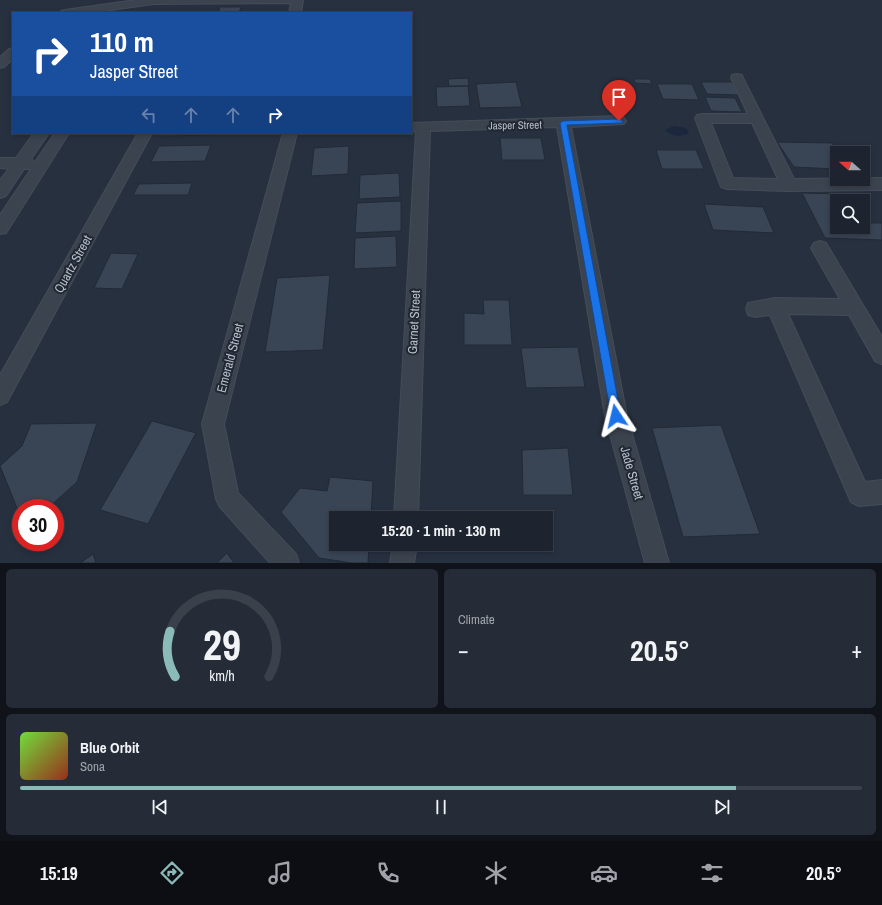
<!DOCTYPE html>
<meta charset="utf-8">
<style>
:root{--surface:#1d242f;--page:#252c37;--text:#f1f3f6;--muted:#a0a4aa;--line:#3b414b;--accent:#8bbbb9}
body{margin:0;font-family:"Archivo Narrow",sans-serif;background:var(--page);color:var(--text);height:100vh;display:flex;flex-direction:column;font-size:15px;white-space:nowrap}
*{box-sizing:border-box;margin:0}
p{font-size:13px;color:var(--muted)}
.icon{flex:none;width:22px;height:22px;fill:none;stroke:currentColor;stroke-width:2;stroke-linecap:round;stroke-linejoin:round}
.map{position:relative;height:563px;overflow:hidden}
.side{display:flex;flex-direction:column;gap:6px;padding:6px;background:#10141a;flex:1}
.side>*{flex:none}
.guide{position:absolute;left:12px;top:12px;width:400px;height:122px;border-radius:0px;box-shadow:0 2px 6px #0003,0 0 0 1px var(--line);background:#1a4fa0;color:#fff;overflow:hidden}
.needle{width:26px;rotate:291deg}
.controls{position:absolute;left:830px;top:146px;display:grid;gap:8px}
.controls a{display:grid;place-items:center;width:40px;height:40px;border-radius:0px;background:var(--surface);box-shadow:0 2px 6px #0003,0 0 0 1px var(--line);font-size:20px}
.speed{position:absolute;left:12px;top:499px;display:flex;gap:8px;font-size:20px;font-weight:700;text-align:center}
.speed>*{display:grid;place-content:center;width:52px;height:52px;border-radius:50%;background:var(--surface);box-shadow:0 2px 6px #0003,0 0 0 1px var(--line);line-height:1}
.speed .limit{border:6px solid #d22;background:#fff;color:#111}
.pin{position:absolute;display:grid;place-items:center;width:34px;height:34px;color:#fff;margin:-41px -17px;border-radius:50% 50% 50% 0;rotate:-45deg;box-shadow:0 0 4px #0007}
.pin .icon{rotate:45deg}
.me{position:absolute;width:44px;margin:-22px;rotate:350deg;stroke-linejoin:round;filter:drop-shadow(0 0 3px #0008)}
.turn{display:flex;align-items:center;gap:14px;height:84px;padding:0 12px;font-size:18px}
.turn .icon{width:52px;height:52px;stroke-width:2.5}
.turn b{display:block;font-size:28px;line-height:34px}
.lanes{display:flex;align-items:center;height:38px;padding:0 12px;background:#0003;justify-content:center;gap:20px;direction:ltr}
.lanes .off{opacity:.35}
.big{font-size:30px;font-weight:800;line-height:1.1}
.side .tile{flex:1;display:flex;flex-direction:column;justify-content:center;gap:6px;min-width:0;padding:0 14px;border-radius:6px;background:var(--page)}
.side .dial{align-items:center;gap:0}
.dial svg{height:104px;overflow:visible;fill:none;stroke:var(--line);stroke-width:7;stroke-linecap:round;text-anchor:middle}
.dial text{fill:var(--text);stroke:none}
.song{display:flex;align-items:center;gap:12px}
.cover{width:48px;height:48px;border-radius:6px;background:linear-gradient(135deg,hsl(100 70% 55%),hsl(10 70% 35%))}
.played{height:4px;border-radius:2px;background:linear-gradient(90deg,var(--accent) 85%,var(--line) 85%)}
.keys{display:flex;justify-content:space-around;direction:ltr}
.heat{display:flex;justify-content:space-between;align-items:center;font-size:22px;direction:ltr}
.side .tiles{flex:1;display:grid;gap:6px;grid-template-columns:1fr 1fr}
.tile:last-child{grid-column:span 2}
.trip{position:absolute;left:329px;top:511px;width:224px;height:40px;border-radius:0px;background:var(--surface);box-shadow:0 2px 6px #0003,0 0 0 1px var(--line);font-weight:800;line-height:40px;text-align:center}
.dock{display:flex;height:64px;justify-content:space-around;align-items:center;background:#0c0e13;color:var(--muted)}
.dock .icon{width:28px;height:28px}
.dock .active{color:var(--accent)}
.dock b{font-size:18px;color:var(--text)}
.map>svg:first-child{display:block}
.water{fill:#1a273d}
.building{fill:#394455;stroke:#222a36}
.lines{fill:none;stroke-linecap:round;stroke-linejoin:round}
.street-casing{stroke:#444c58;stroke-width:2}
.street{fill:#3b434f;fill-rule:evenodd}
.route{fill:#1a73e8;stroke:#114b97}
.labels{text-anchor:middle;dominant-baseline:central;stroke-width:4;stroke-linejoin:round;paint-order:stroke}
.far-street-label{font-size:11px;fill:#b7bec9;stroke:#202834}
.street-label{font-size:13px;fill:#b7bec9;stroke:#202834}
</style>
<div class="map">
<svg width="882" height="563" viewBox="0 0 882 563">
<rect width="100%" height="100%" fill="#27303f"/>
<path class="water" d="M 674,126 L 686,128 L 689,133 C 680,137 672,137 665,130 Z"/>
<g class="building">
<path d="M 220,7 L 241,7 L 239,13 L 218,13 Z"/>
<path d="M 468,78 L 469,86 L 449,86 L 448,79 Z"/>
<path d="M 634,79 L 650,79 L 652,84 L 635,83 Z"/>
<path d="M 516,82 L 522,107 L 480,108 L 476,84 Z"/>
<path d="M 701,82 L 732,82 L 739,95 L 707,94 Z"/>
<path d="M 657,84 L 692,84 L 699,100 L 663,99 Z"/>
<path d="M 468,86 L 470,106 L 437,107 L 436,87 Z"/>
<path d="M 705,97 L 735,98 L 742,112 L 711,111 Z"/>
<path d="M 166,133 L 214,133 L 214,135 L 164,136 Z"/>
<path d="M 500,138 L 541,138 L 545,160 L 502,160 Z"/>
<path d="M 777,142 L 832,143 L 838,153 L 837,169 L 794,167 Z"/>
<path d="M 211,145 L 205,161 L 151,162 L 159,146 Z"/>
<path d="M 349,146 L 348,174 L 311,176 L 314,148 Z"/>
<path d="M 656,150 L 696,150 L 704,169 L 662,169 Z"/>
<path d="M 399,173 L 400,197 L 359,199 L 360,175 Z"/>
<path d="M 192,183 L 188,195 L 133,195 L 139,184 Z"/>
<path d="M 802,193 L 843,194 L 847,201 L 837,201 L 837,227 L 863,227 L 863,223 L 882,223 L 882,240 L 825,238 Z"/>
<path d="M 401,201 L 401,231 L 355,233 L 357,203 Z"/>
<path d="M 704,204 L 763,207 L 774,233 L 713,230 Z"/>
<path d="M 396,236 L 397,267 L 354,269 L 355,238 Z"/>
<path d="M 111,253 L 138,254 L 122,289 L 94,288 Z"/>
<path d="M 330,275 L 323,350 L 265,352 L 277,278 Z"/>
<path d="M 483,300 L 509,300 L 512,345 L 464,345 L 464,313 L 484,314 Z"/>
<path d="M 578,347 L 585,387 L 526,388 L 521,348 Z"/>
<path d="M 152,421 L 196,433 L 148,524 L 100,510 Z"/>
<path d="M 97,423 L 77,482 L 48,508 L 21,508 L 21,518 L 0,466 L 22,446 L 31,424 Z"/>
<path d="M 721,425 L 760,534 L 683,537 L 652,428 Z"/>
<path d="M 568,448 L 573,495 L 523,495 L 522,450 Z"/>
<path d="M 330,477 L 373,481 L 371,518 L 336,518 L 336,544 L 369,544 L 368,563 L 352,563 L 319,558 L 281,512 L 300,488 L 327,491 Z"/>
<path d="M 227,553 L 234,563 L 217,563 Z"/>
<path d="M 93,554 L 96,563 L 80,563 Z"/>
</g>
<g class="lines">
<g class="street-casing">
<g id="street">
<path d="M 136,0 L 303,0 L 301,13 L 289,13 L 291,3 L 153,4 L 90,13 L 59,13 L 61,11 L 65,10 Z"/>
<path d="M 13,48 L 13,59 L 4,67 L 0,68 L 0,57 L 9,49 Z"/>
<path d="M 737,74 L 742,75 L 743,78 L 794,179 L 882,178 L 882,190 L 789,191 L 727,189 L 721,187 L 695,118 L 697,115 L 702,114 L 748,114 L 731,78 L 732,75 ZM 711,123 L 752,123 L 778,179 L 733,178 Z"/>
<path d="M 619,116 L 624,118 L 626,121 L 624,124 L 571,127 L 627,416 L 669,563 L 645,563 L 605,416 L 557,127 L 430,131 L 418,518 L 394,518 L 416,132 L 411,131 L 411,123 Z"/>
<path d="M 34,133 L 49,133 L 31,159 L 35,162 L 55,133 L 69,133 L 6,233 L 0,234 L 0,215 L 31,169 L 24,169 L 6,196 L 0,198 L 0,180 L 9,169 L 0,168 L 0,158 L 16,158 Z"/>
<path d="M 138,133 L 152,133 L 7,402 L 0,405 L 0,375 Z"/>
<path d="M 283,133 L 297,133 L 224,424 L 238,493 L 296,554 L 299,563 L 270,563 L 220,507 L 216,499 L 202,424 Z"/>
<path d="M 820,241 L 826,243 L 882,337 L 882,364 L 875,361 L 849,315 L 788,314 L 865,482 L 882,480 L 882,504 L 859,506 L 851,502 L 770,315 L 755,317 L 748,315 L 746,309 L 748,303 L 775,298 L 840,299 L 811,248 L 814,243 Z"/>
<path d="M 393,544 L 417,544 L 414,563 L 390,563 Z"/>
</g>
</g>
<use href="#street" class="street"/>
</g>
<path class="route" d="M 619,119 L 623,121 L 622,123 L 567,125 L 621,416 L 620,420 L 616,421 L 612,420 L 611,416 L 560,123 L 563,121 Z"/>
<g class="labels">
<g class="far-street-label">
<text transform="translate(515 125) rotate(-1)">Jasper Street</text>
</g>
<g class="street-label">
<text transform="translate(73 264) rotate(-61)">Quartz Street</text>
<text transform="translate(414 322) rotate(-87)">Garnet Street</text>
<text transform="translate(230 358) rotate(-75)">Emerald Street</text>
<text transform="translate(632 473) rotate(74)">Jade Street</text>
</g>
</g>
</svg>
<div class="controls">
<a><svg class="needle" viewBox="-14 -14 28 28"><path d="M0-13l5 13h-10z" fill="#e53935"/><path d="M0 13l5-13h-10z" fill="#a0a4aa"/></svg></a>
<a><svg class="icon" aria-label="search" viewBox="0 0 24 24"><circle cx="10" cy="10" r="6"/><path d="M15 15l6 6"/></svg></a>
</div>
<div class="speed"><div class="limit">30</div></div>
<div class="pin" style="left:619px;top:121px;background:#d93025"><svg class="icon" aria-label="arrive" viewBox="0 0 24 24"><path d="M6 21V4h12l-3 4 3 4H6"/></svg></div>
<svg class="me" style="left:616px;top:416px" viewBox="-20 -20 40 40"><path d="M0-17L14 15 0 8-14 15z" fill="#1a73e8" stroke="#fff" stroke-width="4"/></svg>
<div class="trip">15:20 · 1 min · 130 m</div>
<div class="guide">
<div class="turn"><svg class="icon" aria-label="right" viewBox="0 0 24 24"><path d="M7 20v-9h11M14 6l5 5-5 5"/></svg><div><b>110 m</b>Jasper Street</div></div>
<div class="lanes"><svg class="icon off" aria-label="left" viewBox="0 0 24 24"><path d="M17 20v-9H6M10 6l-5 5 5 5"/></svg><svg class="icon off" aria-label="ahead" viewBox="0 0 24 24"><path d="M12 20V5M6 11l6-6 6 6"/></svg><svg class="icon off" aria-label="ahead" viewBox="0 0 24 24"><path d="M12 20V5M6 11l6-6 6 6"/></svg><svg class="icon" aria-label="right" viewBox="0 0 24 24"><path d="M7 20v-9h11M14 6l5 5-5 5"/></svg></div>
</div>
</div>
<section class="side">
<div class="tiles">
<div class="tile dial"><svg viewBox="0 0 100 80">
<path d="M14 69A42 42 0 1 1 86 69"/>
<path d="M14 69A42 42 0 0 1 10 34" stroke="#8bbbb9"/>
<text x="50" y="56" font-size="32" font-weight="700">29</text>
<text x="50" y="72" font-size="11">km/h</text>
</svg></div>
<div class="tile"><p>Climate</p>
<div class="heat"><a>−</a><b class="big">20.5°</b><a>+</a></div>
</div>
<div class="tile">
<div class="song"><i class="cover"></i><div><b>Blue Orbit</b><p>Sona</p></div></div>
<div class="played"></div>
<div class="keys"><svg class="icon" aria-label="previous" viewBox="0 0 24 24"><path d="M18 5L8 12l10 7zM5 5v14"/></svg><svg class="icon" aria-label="pause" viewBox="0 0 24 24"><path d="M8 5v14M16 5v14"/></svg><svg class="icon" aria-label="next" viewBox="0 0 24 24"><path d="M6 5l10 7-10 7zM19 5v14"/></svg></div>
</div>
</div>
</section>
<nav class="dock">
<b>15:19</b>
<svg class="icon active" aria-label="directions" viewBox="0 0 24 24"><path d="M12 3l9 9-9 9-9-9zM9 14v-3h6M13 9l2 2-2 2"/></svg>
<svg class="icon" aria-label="music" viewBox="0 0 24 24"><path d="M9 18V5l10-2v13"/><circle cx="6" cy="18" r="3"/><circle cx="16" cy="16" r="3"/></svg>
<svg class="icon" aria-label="phone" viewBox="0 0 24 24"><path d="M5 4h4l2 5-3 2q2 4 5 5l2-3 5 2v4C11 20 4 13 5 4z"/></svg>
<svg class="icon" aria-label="climate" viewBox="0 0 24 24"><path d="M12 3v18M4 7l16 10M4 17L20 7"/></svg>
<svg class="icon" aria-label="car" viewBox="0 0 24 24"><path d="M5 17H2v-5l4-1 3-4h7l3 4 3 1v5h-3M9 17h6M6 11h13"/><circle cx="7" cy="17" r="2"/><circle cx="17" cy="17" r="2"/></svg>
<svg class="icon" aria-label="filters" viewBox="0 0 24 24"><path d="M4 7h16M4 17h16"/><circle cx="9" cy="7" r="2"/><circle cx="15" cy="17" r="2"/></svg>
<b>20.5°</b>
</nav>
